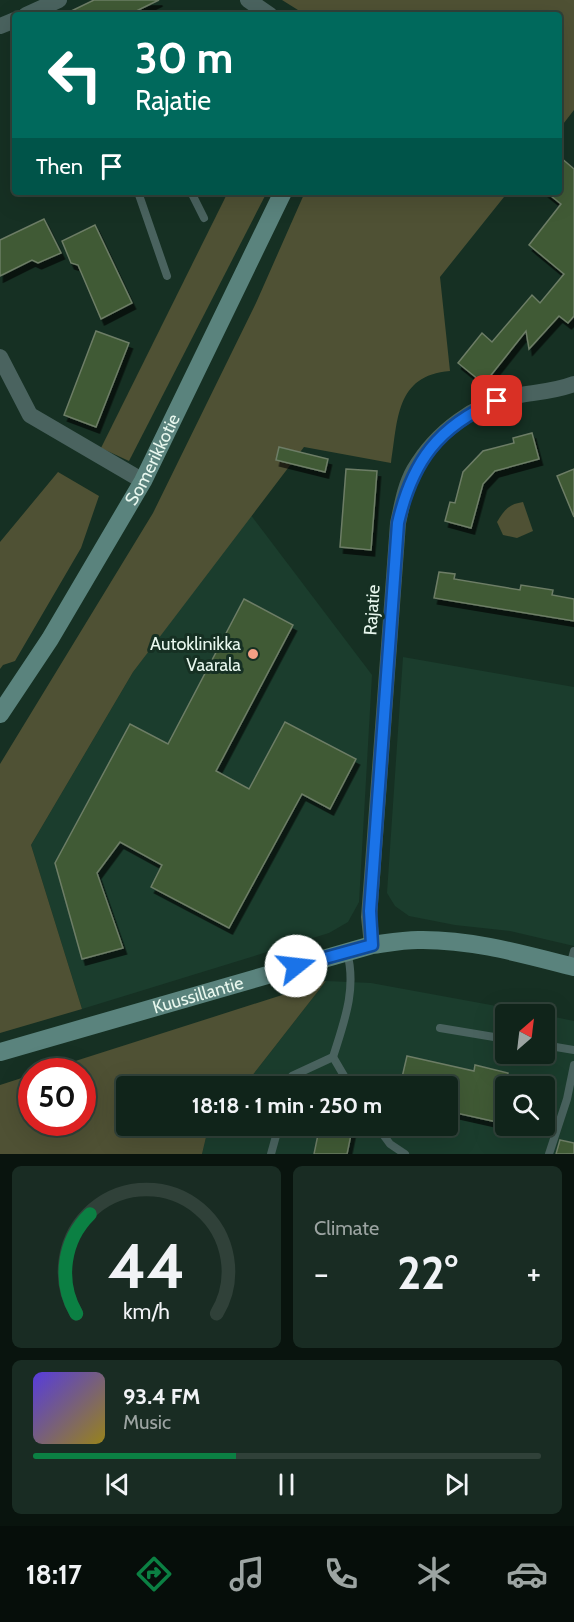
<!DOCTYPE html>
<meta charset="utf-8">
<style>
:root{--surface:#10241a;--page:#192c23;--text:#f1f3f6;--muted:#9ca4a2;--line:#304139;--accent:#0b8043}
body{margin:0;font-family:Cabin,sans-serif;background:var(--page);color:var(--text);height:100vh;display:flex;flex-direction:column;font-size:22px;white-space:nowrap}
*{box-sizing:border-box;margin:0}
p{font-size:20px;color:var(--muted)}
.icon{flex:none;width:33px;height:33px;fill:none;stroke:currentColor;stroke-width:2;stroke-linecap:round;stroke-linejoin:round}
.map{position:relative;height:1154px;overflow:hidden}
.side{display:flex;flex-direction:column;gap:12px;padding:12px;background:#09140e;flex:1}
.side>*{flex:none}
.hud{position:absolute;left:12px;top:12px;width:550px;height:183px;border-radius:6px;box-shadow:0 6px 24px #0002,0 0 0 2px var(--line);background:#00695c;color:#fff;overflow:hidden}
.needle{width:39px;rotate:28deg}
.fabs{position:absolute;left:495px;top:1004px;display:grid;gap:12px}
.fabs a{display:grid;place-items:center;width:60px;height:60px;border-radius:6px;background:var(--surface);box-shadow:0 6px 24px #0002,0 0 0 2px var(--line);font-size:30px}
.speed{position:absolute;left:18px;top:1058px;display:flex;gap:12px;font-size:30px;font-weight:700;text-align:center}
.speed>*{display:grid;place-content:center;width:78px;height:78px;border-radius:50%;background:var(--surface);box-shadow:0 6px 24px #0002,0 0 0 2px var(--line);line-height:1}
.speed .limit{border:9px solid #d22;background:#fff;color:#111}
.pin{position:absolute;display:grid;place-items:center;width:51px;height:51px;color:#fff;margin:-26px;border-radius:12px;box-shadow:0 3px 9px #0006}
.me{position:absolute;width:66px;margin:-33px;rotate:74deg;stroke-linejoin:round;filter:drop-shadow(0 0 4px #0008)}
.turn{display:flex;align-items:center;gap:21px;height:126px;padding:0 24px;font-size:27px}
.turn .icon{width:78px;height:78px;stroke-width:2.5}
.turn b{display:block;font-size:42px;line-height:51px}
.then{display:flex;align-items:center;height:57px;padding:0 24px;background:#0003;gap:12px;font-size:22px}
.big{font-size:45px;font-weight:800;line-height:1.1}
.side .widget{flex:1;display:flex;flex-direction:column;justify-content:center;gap:9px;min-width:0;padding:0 21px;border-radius:9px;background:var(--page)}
.side .dial{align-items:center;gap:0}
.dial svg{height:156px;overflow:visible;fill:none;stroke:var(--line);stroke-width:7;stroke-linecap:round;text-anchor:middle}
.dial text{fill:var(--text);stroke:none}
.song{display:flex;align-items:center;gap:18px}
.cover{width:72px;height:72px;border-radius:9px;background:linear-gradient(135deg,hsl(250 70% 55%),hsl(50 70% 35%))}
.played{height:6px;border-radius:3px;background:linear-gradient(90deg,var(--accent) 40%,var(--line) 40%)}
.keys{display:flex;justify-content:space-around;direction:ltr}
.heat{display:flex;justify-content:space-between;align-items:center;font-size:33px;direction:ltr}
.side .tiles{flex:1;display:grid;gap:12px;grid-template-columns:1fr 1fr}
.widget:last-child{grid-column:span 2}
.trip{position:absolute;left:116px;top:1076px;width:342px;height:60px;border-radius:6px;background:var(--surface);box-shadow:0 6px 24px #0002,0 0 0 2px var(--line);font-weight:800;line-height:60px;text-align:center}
.dock{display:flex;height:96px;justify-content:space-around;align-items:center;background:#060e0a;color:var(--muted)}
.dock .icon{width:42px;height:42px}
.dock .active{color:var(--accent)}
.dock b{font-size:27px;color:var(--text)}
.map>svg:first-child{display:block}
.built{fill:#1b3d2d;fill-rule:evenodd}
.green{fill:#4f5134}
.building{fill:#3f5a34;stroke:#6d7d66;stroke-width:1.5;filter:url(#shadow)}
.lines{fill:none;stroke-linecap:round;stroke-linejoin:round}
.lane{stroke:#4a635f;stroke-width:8}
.street{stroke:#4a635f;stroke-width:16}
.secondary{stroke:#5a837d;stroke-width:18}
.route-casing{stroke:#114b97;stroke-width:15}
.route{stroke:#1a73e8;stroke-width:10}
.poi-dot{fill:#f39f84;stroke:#163023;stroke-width:2}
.labels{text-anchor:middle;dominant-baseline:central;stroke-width:6;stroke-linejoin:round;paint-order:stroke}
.street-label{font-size:18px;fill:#e8f7ee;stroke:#163023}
.poi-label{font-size:18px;fill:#e8f7ee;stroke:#163023;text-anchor:end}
</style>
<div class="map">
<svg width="574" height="1154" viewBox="0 0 574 1154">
<defs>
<filter id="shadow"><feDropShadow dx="3.5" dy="6" stdDeviation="0" flood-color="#0009"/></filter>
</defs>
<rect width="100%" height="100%" fill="#163023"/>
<g class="built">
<path d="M 250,514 L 372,675 L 359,902 L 348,922 L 329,933 L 82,1009 L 31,845 L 133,672 Z"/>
<path d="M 403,657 L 574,687 L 574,946 L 510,931 L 455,925 L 409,916 L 395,906 L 387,893 Z"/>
<path d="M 326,981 L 371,983 L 540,1014 L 506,1014 L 506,1053 L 544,1053 L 545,1015 L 574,1021 L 574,1154 L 202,1154 L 207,1133 L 213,1125 L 447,1125 L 447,1086 L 244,1086 ZM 506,1086 L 544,1086 L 544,1125 L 506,1125 Z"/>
</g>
<g class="green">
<path d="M 282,0 L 574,0 L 574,110 L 560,128 L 560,15 L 306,15 Z"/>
<path d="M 228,192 L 267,192 L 129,461 L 101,448 Z"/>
<path d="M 305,192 L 508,192 L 440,277 L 450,371 C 395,375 398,421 391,463 L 304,447 L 133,672 L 31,845 L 82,1009 L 0,1033 L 0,764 L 153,513 L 256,303 Z"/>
<path d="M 58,472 L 99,496 L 81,548 L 15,661 L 3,665 L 0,669 L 0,542 Z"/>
<path d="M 523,502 L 533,531 L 517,538 L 503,535 L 497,522 C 504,510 509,504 523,502 Z"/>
<path d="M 326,981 L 244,1086 L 126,1086 L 126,1125 L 213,1125 L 207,1133 L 202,1154 L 0,1154 L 0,1085 L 31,1075 L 32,1122 L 82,1122 L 82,1071 L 44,1071 Z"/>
</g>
<g class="building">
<path d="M 94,0 L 159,0 L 128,15 L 63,15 Z"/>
<path d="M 560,157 L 574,169 L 574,316 L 568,323 L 559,316 L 529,349 L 526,331 L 484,384 L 458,363 L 482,333 L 492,342 L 532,295 L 540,303 L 564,274 L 529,245 L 561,204 L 546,192 L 560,192 Z"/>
<path d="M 44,219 L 61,253 L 38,263 L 32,260 L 0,276 L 0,240 Z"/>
<path d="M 95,225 L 132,303 L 101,319 L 78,265 L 71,263 L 62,241 Z"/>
<path d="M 96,331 L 129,343 L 96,427 L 64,415 Z"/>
<path d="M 532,433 L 539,459 L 495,471 L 483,484 L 471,528 L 445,521 L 450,502 L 455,503 L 463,472 L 483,451 L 514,443 L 513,438 Z"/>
<path d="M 279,447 L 328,459 L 325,472 L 276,460 Z"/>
<path d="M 346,469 L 377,471 L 371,550 L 340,547 Z"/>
<path d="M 574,469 L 574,517 L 557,476 Z"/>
<path d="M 439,572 L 455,574 L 454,579 L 520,590 L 521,585 L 553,590 L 552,595 L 574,599 L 574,621 L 434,598 Z"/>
<path d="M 244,599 L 293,625 L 216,771 L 249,789 L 285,722 L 356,759 L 330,809 L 302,794 L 229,928 L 151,887 L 162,865 L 120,842 L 97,873 L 123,948 L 82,959 L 55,863 L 130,724 L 168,744 Z"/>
<path d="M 407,1056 L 474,1071 L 475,1065 L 508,1073 L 497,1122 L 447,1111 L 447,1086 L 400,1086 Z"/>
<path d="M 320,1125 L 353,1125 L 347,1154 L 314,1154 Z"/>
<path d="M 560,1140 L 574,1143 L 574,1154 L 556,1154 Z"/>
</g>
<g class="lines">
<g class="lane">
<path d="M 138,192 L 167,276"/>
<path d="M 191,192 L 204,218"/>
<path d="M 570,966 L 574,951"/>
<path d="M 440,1028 L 506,1039"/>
<path d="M 544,1045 L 574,1050"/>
<path d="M 333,1057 L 350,1086"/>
<path d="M 290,1086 L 292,1076 L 333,1057 C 344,1022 357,989 347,952"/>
<path d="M 376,1125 L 390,1144 L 405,1154"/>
<path d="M 271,1154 L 279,1125"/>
<path d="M 549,1154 L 567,1099 L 574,1065"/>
</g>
<g class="street">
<path d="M 248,0 L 270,15"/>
<path d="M 26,15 L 59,0"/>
<path d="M 0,26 L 15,20"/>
<path d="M 0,357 L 30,415 L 143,481"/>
<path d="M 372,945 L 369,917 L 373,864 L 398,523 C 402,505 405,486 414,470 C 436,432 476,402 520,395 C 539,392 556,391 574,384"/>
</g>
<g class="secondary">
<path id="s1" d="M 0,714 L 50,639 L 143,481 L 283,192"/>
<path id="s2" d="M 0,1052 L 372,945 C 387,943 403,940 418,940 C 471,939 523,954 574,967"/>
</g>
</g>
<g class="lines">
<g class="route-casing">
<path id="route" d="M 296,966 L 372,945 L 370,911 L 398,523 C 412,462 438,426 497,401"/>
</g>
<use href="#route" class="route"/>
</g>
<circle class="poi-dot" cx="253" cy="654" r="6"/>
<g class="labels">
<g class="street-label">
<text stroke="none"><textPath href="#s1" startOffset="297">Somerikkotie</textPath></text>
<text transform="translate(372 610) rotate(-86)">Rajatie</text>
<text stroke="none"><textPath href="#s2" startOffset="206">Kuussillantie</textPath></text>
</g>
<g class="poi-label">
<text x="241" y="644">Autoklinikka<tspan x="241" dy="21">Vaarala</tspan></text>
</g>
</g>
</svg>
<div class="fabs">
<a><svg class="needle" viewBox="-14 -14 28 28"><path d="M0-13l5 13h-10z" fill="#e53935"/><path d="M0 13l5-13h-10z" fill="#9ca4a2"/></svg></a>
<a><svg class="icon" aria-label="search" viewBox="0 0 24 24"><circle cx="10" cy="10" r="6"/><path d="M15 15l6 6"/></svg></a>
</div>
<div class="speed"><div class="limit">50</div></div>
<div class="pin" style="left:497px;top:401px;background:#d93025"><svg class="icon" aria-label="arrive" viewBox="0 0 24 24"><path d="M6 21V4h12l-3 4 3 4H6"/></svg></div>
<svg class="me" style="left:296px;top:966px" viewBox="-20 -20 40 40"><circle r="19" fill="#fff"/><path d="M0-13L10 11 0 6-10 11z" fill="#1a73e8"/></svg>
<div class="trip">18:18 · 1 min · 250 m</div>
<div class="hud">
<div class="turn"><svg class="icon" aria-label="left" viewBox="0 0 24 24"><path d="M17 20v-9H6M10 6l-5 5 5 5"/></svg><div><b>30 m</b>Rajatie</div></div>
<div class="then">Then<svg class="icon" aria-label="arrive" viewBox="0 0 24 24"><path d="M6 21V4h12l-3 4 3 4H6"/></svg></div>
</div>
</div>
<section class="side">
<div class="tiles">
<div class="widget dial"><svg viewBox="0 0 100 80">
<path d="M14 69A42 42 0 1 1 86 69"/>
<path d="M14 69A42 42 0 0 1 21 18" stroke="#0b8043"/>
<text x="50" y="56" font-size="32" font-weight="700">44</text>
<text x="50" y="72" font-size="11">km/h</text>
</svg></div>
<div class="widget"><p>Climate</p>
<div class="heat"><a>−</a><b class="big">22°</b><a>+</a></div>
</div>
<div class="widget">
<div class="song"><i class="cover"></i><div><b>93.4 FM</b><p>Music</p></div></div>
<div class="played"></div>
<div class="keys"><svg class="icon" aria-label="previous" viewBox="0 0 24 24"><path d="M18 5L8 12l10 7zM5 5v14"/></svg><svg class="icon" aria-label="pause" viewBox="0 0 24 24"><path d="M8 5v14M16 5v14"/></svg><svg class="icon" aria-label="next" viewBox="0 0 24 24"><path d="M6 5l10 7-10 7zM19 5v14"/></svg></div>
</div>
</div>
</section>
<nav class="dock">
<b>18:17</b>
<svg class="icon active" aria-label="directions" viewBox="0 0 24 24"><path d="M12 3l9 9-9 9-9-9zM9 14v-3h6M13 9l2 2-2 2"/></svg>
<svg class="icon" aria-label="music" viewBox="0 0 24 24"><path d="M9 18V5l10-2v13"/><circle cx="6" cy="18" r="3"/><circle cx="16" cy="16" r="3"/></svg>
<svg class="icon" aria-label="phone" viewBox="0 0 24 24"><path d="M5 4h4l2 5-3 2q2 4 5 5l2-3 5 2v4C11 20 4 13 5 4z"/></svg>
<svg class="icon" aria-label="climate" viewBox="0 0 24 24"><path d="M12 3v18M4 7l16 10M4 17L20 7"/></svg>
<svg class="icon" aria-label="car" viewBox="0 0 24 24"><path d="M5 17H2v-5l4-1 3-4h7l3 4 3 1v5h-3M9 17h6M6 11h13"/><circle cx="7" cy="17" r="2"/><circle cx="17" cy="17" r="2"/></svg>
</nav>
